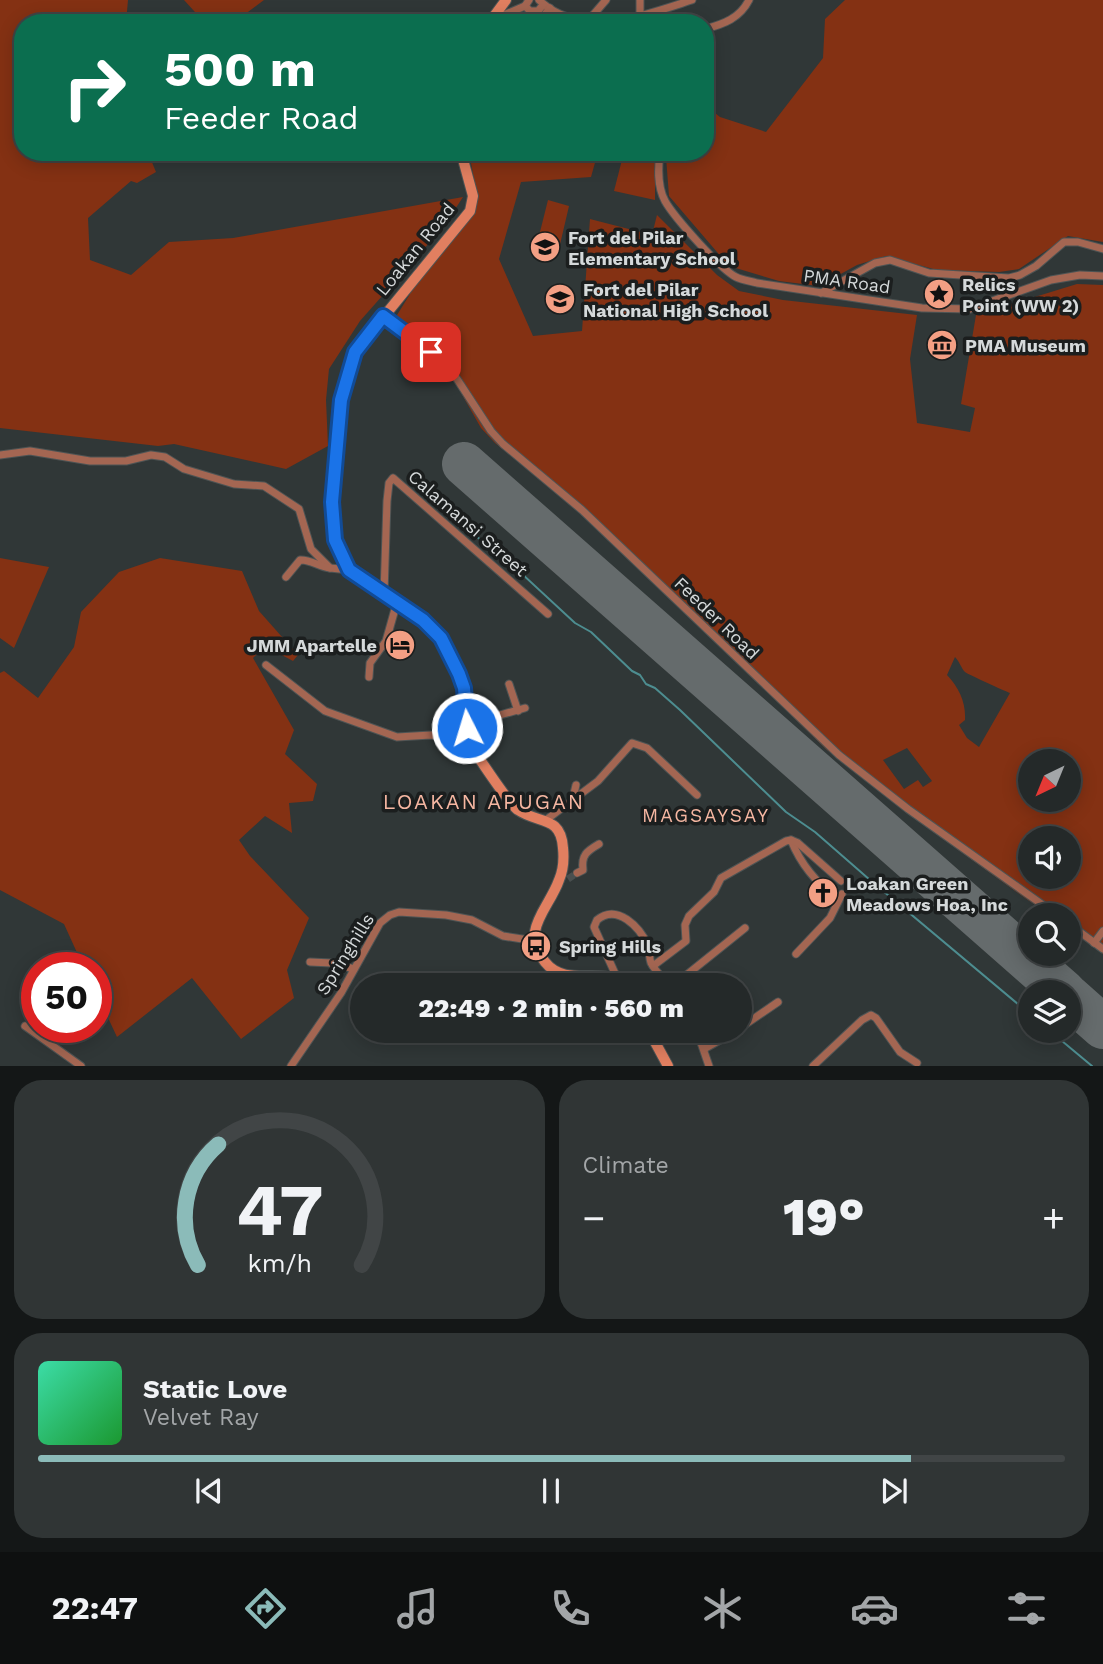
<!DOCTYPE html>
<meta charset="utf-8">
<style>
:root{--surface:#242929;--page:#303535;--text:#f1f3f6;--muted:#a3a6a8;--line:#414546;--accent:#8bbbb9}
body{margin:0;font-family:"Work Sans",sans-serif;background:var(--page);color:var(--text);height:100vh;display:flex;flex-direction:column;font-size:26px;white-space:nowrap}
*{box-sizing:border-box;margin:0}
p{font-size:23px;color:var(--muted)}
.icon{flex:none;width:38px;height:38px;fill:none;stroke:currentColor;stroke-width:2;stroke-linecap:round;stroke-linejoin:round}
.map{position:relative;height:1066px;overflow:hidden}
.side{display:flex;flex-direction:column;gap:14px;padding:14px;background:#141717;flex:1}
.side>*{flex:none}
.hud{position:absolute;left:14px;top:14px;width:700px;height:147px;border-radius:28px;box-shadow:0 4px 18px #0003,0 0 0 2px var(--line);background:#0b6e4f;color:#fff;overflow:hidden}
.needle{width:46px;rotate:223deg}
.controls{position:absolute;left:1018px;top:749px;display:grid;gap:14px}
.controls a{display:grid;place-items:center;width:63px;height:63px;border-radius:50%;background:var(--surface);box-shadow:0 4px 18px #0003,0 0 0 2px var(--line);font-size:35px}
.speed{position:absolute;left:21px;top:952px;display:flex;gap:14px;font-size:35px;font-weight:700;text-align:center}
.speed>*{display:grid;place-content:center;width:91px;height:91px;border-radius:50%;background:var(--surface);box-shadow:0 4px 18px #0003,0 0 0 2px var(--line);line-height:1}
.speed .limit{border:10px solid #d22;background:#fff;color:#111}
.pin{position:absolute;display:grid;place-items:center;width:60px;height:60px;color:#fff;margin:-30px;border-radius:14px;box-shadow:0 4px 10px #0006}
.me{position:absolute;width:77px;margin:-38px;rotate:355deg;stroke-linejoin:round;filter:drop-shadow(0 0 5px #0008)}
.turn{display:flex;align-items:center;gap:24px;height:147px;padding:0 35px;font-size:32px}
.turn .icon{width:91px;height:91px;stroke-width:2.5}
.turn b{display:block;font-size:49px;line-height:60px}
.big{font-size:52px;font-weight:800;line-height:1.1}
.side .tile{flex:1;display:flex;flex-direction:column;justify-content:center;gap:10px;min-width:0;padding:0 24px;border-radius:28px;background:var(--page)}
.side .dial{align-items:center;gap:0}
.dial svg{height:182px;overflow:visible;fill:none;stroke:var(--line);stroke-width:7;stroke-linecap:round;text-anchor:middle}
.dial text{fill:var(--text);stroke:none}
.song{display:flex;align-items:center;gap:21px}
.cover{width:84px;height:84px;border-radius:10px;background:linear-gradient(135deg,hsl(160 70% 55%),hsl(130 70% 35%))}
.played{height:7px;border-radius:4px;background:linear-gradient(90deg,var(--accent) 85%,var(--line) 85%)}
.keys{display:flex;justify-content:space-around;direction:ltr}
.heat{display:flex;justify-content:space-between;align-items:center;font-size:38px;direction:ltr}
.side .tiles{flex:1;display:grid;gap:14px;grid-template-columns:1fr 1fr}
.tile:last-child{grid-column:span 2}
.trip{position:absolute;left:350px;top:973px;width:402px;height:70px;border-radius:35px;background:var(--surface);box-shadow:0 4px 18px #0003,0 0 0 2px var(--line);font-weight:800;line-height:70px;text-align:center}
.tabs{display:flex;height:112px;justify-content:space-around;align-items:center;background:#0e1010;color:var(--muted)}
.tabs .icon{width:49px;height:49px}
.tabs .on{color:var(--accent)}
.tabs b{font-size:32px;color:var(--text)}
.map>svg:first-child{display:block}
.green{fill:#843113;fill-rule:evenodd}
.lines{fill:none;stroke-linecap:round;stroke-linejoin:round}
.stream{stroke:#4d8d90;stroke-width:2}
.runway{stroke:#656b6c;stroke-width:44}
.minor-tunnel{stroke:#494f4f;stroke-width:7;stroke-dasharray:7 3.5;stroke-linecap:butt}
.minor-casing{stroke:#4e5454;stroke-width:9}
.secondary-casing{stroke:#4e5454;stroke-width:12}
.minor{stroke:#a46652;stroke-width:7}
.secondary{stroke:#e17f60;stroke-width:10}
.route-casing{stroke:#114b97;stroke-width:18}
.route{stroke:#1a73e8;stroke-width:12}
.labels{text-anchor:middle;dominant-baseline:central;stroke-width:7;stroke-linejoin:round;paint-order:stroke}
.poi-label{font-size:18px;font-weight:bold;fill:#d5d9da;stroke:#1b1e1e;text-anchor:start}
.street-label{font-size:18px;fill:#d5d9da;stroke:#1b1e1e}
.neighbourhood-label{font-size:19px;letter-spacing:2px;fill:#f6b7a2;stroke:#1b1e1e}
.quarter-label{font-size:21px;letter-spacing:2px;fill:#f6b7a2;stroke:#1b1e1e}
</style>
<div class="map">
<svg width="1103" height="1066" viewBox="0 0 1103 1066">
<rect width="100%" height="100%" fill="#303737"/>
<g class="green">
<path d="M 0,0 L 128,0 L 126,23 L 23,23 L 23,152 L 152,152 L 149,155 L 156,172 L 137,183 L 131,181 L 88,218 L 90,260 L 131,275 L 169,242 L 233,238 L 463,197 L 444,226 L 360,321 L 329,369 L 326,400 L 328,446 L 286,469 L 174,444 L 158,446 L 0,428 Z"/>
<path d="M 184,0 L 264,0 L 233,23 L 205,23 Z"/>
<path d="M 845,0 L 1103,0 L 1103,242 L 1068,236 L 1019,269 L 999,272 L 937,270 L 886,256 L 857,265 L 819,286 L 779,281 L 729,266 L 669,196 L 666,157 L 669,152 L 705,152 L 705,105 L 720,117 L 766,132 L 823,58 L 825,19 Z"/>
<path d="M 469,152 L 598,152 L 591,177 L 521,182 L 499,259 L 533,336 L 582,331 L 590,219 L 652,235 L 657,215 L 717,275 L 739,291 L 783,300 L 917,315 L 910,359 L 917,423 L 970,432 L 975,408 L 961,404 L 976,315 L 1077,284 L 1103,285 L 1103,954 L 1069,929 L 1069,915 L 1050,915 L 1025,898 L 907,813 L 827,750 L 578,509 L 495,443 L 481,428 L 452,377 L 434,358 L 403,333 L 397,315 L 410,294 L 408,292 L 477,196 ZM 955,657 C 960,662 961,668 965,672 C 967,674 1005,691 1010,693 L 979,747 L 967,738 L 959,725 L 965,720 C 966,702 959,688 947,675 ZM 907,748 L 932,781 L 923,787 L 918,780 L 904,789 L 883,760 ZM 1031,761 L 1069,761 L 1069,800 L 1031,800 ZM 1031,838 L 1069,838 L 1069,877 L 1031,877 Z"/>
<path d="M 624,152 L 655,152 L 655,200 L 614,191 Z"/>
<path d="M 548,200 L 569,206 L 558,253 L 536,248 Z"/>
<path d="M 0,558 L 49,567 L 14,648 L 0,638 Z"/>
<path d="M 160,558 L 242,571 L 259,611 L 298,655 L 293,661 L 265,646 L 253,658 L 294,730 L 285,754 L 317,784 L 313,801 L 289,803 L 292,833 L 265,816 L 239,840 L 250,856 L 309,918 L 287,970 L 294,998 L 241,1039 L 192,978 L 117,1037 L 96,992 L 96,968 L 84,968 L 64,924 L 0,890 L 0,673 L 4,671 L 38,698 L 74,647 L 81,612 L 119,572 Z"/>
</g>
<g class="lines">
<g class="stream">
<path d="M 436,505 L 508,561 L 575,623 L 591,632 L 632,671 L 640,675 L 646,684 L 655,688 L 680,710 L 786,812 L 815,832 L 870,880 L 1031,1015"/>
<path d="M 1050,1031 L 1092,1066"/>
</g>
<g class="runway">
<path d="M 464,464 L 1064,992"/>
<path d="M 1069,997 L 1103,1027"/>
</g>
<path class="minor-tunnel" d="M 568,879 L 577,873"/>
<g class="minor-casing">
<g id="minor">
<path d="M 539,0 C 581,40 645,15 692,0"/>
<path d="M 640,0 L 640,16"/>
<path d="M 525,6 L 530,11 L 538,11 L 543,5"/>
<path d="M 492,20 L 525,6 L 529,0"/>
<path d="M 587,22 L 606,0"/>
<path d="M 538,23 L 550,8"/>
<path d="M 705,29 C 724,24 740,18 749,0"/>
<path d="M 660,152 C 658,168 657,186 665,201 C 674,217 720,269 736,277 C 742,280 750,281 757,283 L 922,308 L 970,309 L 1051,280 L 1080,275 L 1103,276"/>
<path d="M 821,293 L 875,263 L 890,260 L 929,273 L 1009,278 L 1020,275 L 1036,266 L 1064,242 L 1078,242 L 1103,249"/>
<path d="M 383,316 L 442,361 L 457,379 L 491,431 L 503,444 L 582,510 L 839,755 L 908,809 L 1057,915"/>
<path d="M 0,455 L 30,451 L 90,461 L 126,461 L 151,455 L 165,457 L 184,469 L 234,484 L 264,486 L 299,509 L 311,549 L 330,568 L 349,570"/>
<path d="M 286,577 L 300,560 C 310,559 319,567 330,568"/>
<path d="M 384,594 L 387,501 L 389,483 L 393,478 L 548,614"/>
<path d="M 266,665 L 325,711 L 397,737 L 431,735 L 468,739"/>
<path d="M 369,677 L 370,663 L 386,641 L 397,602"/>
<path d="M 509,684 L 518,711"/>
<path d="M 468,724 L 525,708"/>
<path d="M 573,798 L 576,785"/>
<path d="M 546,820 L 598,781 L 632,743 L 647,748 L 697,795"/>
<path d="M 791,840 C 801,865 816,883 838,899"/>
<path d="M 577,873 L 583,870 C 581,855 587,851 599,844"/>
<path d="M 1069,924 L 1103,949"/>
<path d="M 1094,943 L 1103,931"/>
<path d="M 796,954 L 830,918 L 842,894"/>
<path d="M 310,962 L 332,963 L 354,969"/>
<path d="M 653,966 L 686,941 L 685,925 L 689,916 L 714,892 L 721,878 L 786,841 L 791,840 L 798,843 L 841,881"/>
<path d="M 618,980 L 594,927 L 597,920 C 617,903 640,927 648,946 C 650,952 649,958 651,963 C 655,971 663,978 669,985"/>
<path d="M 674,985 L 745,928"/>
<path d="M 25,1026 L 81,1066"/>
<path d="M 740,1028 L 778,1002"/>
<path d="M 697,1031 L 709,1066"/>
<path d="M 704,1049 L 736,1031"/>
<path d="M 291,1066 L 341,993 L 380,923 L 390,915 L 399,912 L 446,915 L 472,920 L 503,936 L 535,941"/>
<path d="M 813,1066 L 862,1020 L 871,1015 L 876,1018 L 900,1052 L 917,1063"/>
</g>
</g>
<g class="secondary-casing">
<g id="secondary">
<path d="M 489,23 L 506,0"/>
<path d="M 461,152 L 473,196 L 470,211 L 355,352 C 337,400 318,523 347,567 C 355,580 373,587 386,595 C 426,621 458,646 465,697 C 467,711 467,725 468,739 L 471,746 C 479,758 509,804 518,810 C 538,824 561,815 563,848 C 564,858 563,871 559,880 C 549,909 519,930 545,962 C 566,989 605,965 623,985"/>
<path d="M 649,1031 L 668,1066"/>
</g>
</g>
<use href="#minor" class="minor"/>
<use href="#secondary" class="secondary"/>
</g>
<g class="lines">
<g class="route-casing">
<path id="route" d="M 431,352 L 383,316 L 355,352 L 341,400 L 332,502 L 335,540 L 349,570 L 423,620 L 441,638 L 459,674 L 464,688 L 467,728"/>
</g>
<use href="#route" class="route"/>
</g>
<defs>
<g id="school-disc" transform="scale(1.575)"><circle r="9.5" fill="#f39f84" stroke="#1b1e1e"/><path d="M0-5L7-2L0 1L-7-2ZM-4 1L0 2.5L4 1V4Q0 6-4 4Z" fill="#111"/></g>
<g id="sight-disc" transform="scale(1.575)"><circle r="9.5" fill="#f39f84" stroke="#1b1e1e"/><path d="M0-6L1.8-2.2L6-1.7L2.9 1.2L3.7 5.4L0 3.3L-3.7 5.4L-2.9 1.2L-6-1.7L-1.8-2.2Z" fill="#111"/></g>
<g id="museum-disc" transform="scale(1.575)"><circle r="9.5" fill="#f39f84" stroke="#1b1e1e"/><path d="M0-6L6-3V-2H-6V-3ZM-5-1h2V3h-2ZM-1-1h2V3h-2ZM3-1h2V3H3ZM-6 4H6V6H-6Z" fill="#111"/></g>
<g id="hotel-disc" transform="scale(1.575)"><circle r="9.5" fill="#f39f84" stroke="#1b1e1e"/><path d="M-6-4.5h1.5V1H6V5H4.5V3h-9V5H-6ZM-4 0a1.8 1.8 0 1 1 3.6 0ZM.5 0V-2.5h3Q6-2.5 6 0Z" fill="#111"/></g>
<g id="church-disc" transform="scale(1.575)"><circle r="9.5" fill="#f39f84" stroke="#1b1e1e"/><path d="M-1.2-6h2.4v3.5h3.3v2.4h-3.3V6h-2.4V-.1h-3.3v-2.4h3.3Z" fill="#111"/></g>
<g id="bus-disc" transform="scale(1.575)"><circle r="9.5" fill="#f39f84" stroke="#1b1e1e"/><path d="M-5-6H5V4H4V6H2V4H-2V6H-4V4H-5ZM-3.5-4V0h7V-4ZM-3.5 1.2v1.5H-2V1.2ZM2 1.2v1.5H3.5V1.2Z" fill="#111"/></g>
</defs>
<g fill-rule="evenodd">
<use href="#school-disc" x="545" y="247"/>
<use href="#sight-disc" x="939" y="294"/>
<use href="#school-disc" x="560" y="299"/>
<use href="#museum-disc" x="942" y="345"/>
<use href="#hotel-disc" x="400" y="645"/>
<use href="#church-disc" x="823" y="893"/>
<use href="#bus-disc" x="536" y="946"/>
</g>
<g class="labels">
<g class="poi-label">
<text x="568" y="237">Fort del Pilar<tspan x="568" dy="21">Elementary School</tspan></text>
<text x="962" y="284">Relics<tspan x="962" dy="21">Point (WW 2)</tspan></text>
<text x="583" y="289">Fort del Pilar<tspan x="583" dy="21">National High School</tspan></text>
<text x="965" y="345">PMA Museum</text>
<text x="377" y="645" text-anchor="end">JMM Apartelle</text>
<text x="846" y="883">Loakan Green<tspan x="846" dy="21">Meadows Hoa, Inc</tspan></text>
<text x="559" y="946">Spring Hills</text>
</g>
<g class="street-label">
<text transform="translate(415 249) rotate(-51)">Loakan Road</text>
<text transform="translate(847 281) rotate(8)">PMA Road</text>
<text transform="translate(468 523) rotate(41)">Calamansi Street</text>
<text transform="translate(717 618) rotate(44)">Feeder Road</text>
<text transform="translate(345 954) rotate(-58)">Springhills</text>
</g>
<g class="neighbourhood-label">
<text x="706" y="815">MAGSAYSAY</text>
</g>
<g class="quarter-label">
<text x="484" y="801">LOAKAN APUGAN</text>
</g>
</g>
</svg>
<div class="controls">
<a><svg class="needle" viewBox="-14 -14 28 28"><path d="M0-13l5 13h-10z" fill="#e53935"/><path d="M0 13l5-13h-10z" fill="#a3a6a8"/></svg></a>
<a><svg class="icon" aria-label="sound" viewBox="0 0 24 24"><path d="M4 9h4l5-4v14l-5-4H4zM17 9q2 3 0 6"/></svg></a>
<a><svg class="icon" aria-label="search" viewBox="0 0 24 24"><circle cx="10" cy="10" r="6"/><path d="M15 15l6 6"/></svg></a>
<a><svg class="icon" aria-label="layers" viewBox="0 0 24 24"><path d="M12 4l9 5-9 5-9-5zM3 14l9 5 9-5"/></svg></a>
</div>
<div class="speed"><div class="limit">50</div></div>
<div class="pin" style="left:431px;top:352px;background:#d93025"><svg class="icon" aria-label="arrive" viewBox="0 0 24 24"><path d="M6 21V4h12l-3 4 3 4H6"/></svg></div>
<svg class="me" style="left:467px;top:728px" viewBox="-20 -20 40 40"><circle r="17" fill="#1a73e8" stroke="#fff" stroke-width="3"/><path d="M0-11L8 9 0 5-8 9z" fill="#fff"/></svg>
<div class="trip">22:49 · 2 min · 560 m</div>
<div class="hud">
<div class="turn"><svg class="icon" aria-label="right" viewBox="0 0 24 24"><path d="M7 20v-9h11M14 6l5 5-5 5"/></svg><div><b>500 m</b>Feeder Road</div></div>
</div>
</div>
<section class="side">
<div class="tiles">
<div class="tile dial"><svg viewBox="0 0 100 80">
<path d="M14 69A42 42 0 1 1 86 69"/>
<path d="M14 69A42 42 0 0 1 23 16" stroke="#8bbbb9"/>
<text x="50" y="56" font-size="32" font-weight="700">47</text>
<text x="50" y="72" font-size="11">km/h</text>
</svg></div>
<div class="tile"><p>Climate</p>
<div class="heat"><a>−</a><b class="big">19°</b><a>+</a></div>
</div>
<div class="tile">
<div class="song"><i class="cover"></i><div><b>Static Love</b><p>Velvet Ray</p></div></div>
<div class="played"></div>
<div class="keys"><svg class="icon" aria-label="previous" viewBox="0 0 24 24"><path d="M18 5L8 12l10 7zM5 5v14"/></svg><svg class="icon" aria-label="pause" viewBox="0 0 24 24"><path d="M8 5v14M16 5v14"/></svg><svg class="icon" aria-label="next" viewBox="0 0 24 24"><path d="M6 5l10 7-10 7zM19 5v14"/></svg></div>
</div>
</div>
</section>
<nav class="tabs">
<b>22:47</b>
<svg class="icon on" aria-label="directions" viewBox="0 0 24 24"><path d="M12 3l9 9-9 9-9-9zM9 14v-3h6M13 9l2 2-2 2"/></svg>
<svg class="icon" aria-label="music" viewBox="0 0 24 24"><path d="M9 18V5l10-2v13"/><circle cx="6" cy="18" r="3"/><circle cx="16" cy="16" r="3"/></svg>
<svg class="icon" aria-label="phone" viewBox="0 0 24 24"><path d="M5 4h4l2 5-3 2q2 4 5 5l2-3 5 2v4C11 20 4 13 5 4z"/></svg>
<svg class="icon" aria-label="climate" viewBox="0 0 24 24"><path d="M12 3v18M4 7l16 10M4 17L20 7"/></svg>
<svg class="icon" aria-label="car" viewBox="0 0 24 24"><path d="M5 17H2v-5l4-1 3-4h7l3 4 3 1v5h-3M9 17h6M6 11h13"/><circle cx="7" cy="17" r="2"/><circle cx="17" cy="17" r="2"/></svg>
<svg class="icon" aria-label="filters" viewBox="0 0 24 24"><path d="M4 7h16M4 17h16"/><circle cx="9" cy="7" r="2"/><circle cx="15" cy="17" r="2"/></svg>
</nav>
